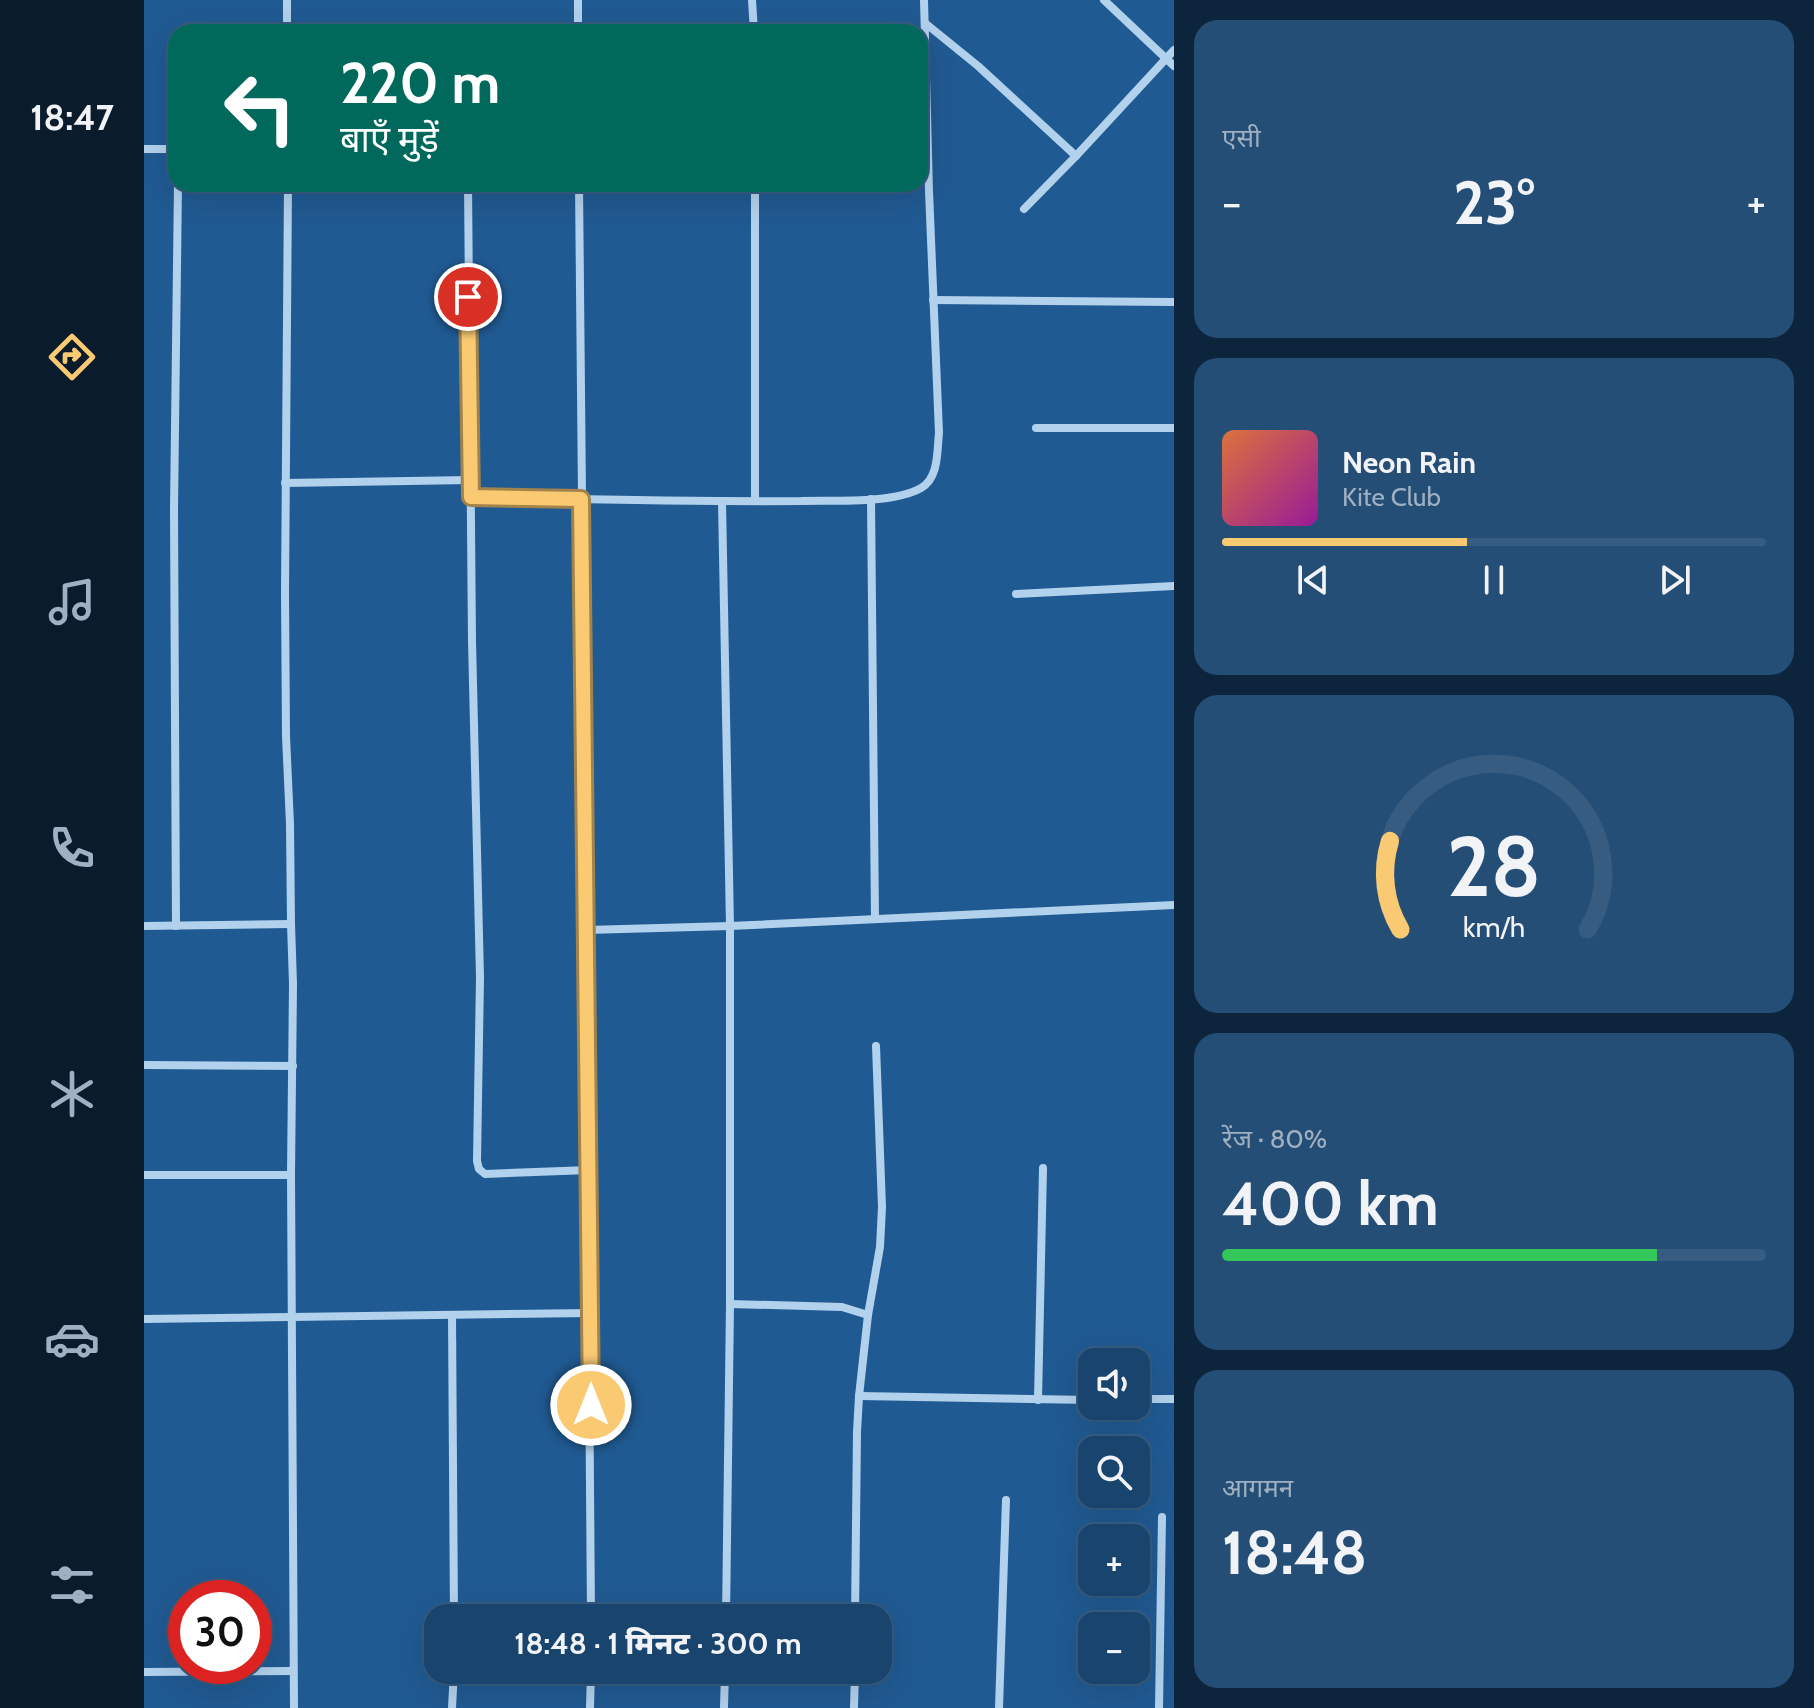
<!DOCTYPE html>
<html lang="hi">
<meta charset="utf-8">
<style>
:root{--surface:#18446e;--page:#254e76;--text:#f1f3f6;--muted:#9fb0c2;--line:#365c81;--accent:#faca73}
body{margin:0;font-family:Cabin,"Noto Sans Devanagari",sans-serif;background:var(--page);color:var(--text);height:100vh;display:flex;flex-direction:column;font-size:30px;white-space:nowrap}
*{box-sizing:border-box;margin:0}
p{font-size:26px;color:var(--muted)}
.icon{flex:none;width:44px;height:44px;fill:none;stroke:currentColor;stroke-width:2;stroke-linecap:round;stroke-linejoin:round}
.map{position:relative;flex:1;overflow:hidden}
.panel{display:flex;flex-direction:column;gap:20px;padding:20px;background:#0d253c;width:640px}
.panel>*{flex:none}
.top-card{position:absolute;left:24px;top:24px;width:760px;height:168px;border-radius:24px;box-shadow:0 8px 32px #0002,0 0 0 2px var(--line);background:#00695c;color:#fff;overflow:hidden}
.tools{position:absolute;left:934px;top:1348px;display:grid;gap:16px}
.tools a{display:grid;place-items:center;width:72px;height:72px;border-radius:16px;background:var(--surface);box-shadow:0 8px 32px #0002,0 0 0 2px var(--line);font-size:40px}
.speed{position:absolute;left:24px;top:1580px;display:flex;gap:16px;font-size:40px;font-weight:700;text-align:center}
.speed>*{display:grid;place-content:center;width:104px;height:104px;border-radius:50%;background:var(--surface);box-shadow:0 8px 32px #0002,0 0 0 2px var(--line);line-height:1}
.speed .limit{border:12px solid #d22;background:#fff;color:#111}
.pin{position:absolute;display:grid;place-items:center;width:68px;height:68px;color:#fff;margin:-34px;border:4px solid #fff;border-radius:50%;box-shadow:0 2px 8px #0007}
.me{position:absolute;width:88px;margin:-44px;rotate:0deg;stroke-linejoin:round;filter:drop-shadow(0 0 6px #0008)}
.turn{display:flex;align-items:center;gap:28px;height:168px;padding:0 40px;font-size:36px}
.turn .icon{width:104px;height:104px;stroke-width:2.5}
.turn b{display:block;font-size:56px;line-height:68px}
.big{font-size:60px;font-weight:800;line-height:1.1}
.panel .widget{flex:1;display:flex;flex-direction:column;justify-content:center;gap:12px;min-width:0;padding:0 28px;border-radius:24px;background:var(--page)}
.panel .dial{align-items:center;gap:0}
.dial svg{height:208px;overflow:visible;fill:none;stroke:var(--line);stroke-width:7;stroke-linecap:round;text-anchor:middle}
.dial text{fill:var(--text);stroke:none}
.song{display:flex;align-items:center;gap:24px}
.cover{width:96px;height:96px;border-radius:12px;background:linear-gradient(135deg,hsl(20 70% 55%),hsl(300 70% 35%))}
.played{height:8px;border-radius:4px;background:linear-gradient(90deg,var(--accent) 45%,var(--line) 45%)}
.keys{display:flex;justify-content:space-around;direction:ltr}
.heat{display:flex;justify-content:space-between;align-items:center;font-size:44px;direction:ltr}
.charge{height:12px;border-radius:6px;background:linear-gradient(90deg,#34c759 80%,var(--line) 0)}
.trip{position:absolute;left:280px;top:1604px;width:468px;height:80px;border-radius:24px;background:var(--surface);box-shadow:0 8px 32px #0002,0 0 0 2px var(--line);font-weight:800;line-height:80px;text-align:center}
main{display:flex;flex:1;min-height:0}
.tab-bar{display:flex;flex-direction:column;width:144px;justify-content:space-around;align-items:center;background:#0a1b2c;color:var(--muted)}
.tab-bar .icon{width:56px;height:56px}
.tab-bar .active{color:var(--accent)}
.tab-bar b{font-size:36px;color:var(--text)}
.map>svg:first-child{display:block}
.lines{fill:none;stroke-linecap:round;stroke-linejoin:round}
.street{stroke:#b2d1ed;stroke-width:8}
.route-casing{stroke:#a2834b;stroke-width:20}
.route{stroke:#faca73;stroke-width:14}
</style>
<main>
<nav class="tab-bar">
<b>18:47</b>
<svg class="icon active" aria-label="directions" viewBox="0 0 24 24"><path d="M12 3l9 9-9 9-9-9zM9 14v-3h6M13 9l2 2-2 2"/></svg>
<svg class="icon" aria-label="music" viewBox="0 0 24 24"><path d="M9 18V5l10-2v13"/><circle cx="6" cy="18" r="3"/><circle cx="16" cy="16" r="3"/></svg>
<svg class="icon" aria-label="phone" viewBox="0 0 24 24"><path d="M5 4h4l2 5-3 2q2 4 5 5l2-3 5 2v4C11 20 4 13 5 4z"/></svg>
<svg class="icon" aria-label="climate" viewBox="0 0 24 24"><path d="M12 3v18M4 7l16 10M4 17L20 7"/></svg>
<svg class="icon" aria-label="car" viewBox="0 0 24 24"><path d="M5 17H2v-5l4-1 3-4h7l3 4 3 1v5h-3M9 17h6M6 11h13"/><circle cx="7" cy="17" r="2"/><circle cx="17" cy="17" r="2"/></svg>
<svg class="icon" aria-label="filters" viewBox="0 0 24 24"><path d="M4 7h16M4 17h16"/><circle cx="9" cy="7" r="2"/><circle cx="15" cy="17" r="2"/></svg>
</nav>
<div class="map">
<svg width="1030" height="1708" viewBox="0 0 1030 1708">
<rect width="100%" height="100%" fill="#205a92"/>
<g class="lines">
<g class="street">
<path d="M 143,0 L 143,32"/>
<path d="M 434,0 L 434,32"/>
<path d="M 608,0 L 610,32"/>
<path d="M 960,0 L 1030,66"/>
<path d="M 781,23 L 834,66 L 932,156"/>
<path d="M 0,149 L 32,149"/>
<path d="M 144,184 L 141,593 L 142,736 L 146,824 L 147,924 L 149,984 L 147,1175 L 150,1708"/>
<path d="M 324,184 L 328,641 L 336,977 L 333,1161 L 335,1169 L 341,1174 L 445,1170"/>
<path d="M 435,184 C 438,662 447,1140 447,1618"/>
<path d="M 880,209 L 932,156 L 1030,50"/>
<path d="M 789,300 L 1030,302"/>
<path d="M 892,428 L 1030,428"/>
<path d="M 141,483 L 326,480"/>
<path d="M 327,497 C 437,499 546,502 657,501 C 689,500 749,504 777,488 C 795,478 793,451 795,433 L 785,191 L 780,0"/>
<path d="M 727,499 L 731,919"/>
<path d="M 611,501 L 611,184"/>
<path d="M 578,502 L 586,926 L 586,1304 L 582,1618"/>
<path d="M 872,594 L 1030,586"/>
<path d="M 0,926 L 147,924"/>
<path d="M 32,926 L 30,509 L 34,184"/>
<path d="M 443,930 L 586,926 L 1030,905"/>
<path d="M 0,1065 L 149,1066"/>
<path d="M 0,1175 L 147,1175"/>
<path d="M 586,1304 L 698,1307 L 724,1315"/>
<path d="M 308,1316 L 310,1618"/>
<path d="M 0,1319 L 447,1313"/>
<path d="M 715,1396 L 948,1400"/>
<path d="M 992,1399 L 1030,1399"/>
<path d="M 894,1400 L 899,1168"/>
<path d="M 711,1618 L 713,1432 L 715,1396 L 724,1315 L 736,1247 L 738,1207 L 732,1046"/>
<path d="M 0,1672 L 149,1671"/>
<path d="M 308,1708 L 310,1670"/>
<path d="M 446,1708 L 447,1670"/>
<path d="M 580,1708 L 581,1670"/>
<path d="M 710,1708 L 711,1670"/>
<path d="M 855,1708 L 862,1500"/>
<path d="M 1015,1708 L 1018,1517"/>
</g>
</g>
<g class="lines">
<g class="route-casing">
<path id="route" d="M 324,297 L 327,497 L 437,499 L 447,1405"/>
</g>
<use href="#route" class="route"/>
</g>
</svg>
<div class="tools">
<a><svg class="icon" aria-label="sound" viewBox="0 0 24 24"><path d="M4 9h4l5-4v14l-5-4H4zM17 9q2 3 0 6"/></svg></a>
<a><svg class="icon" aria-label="search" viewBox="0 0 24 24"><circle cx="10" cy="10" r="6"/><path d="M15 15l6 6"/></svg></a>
<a>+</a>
<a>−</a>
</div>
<div class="speed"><div class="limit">30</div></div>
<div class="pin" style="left:324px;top:297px;background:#d93025"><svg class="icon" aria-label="arrive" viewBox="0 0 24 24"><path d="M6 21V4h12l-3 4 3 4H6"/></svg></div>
<svg class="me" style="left:447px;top:1405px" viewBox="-20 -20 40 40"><circle r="17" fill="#faca73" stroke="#fff" stroke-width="3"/><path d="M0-11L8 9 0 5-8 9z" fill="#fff"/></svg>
<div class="trip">18:48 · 1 मिनट · 300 m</div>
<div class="top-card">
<div class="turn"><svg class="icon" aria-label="left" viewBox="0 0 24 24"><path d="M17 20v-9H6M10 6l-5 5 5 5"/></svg><div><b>220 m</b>बाएँ मुड़ें</div></div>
</div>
</div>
<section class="panel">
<div class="widget"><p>एसी</p>
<div class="heat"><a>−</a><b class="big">23°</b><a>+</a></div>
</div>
<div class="widget">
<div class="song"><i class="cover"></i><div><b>Neon Rain</b><p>Kite Club</p></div></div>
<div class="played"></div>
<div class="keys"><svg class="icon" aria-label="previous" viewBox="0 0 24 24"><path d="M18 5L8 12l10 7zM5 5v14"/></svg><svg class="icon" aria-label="pause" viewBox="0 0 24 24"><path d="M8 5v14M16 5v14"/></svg><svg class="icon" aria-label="next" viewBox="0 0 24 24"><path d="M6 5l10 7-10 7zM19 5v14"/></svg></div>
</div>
<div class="widget dial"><svg viewBox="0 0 100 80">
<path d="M14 69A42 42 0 1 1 86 69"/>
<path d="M14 69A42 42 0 0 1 10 35" stroke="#faca73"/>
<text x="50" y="56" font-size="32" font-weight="700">28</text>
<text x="50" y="72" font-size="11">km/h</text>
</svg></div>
<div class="widget"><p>रेंज · 80%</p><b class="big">400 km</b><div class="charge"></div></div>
<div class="widget"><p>आगमन</p><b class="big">18:48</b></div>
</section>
</main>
